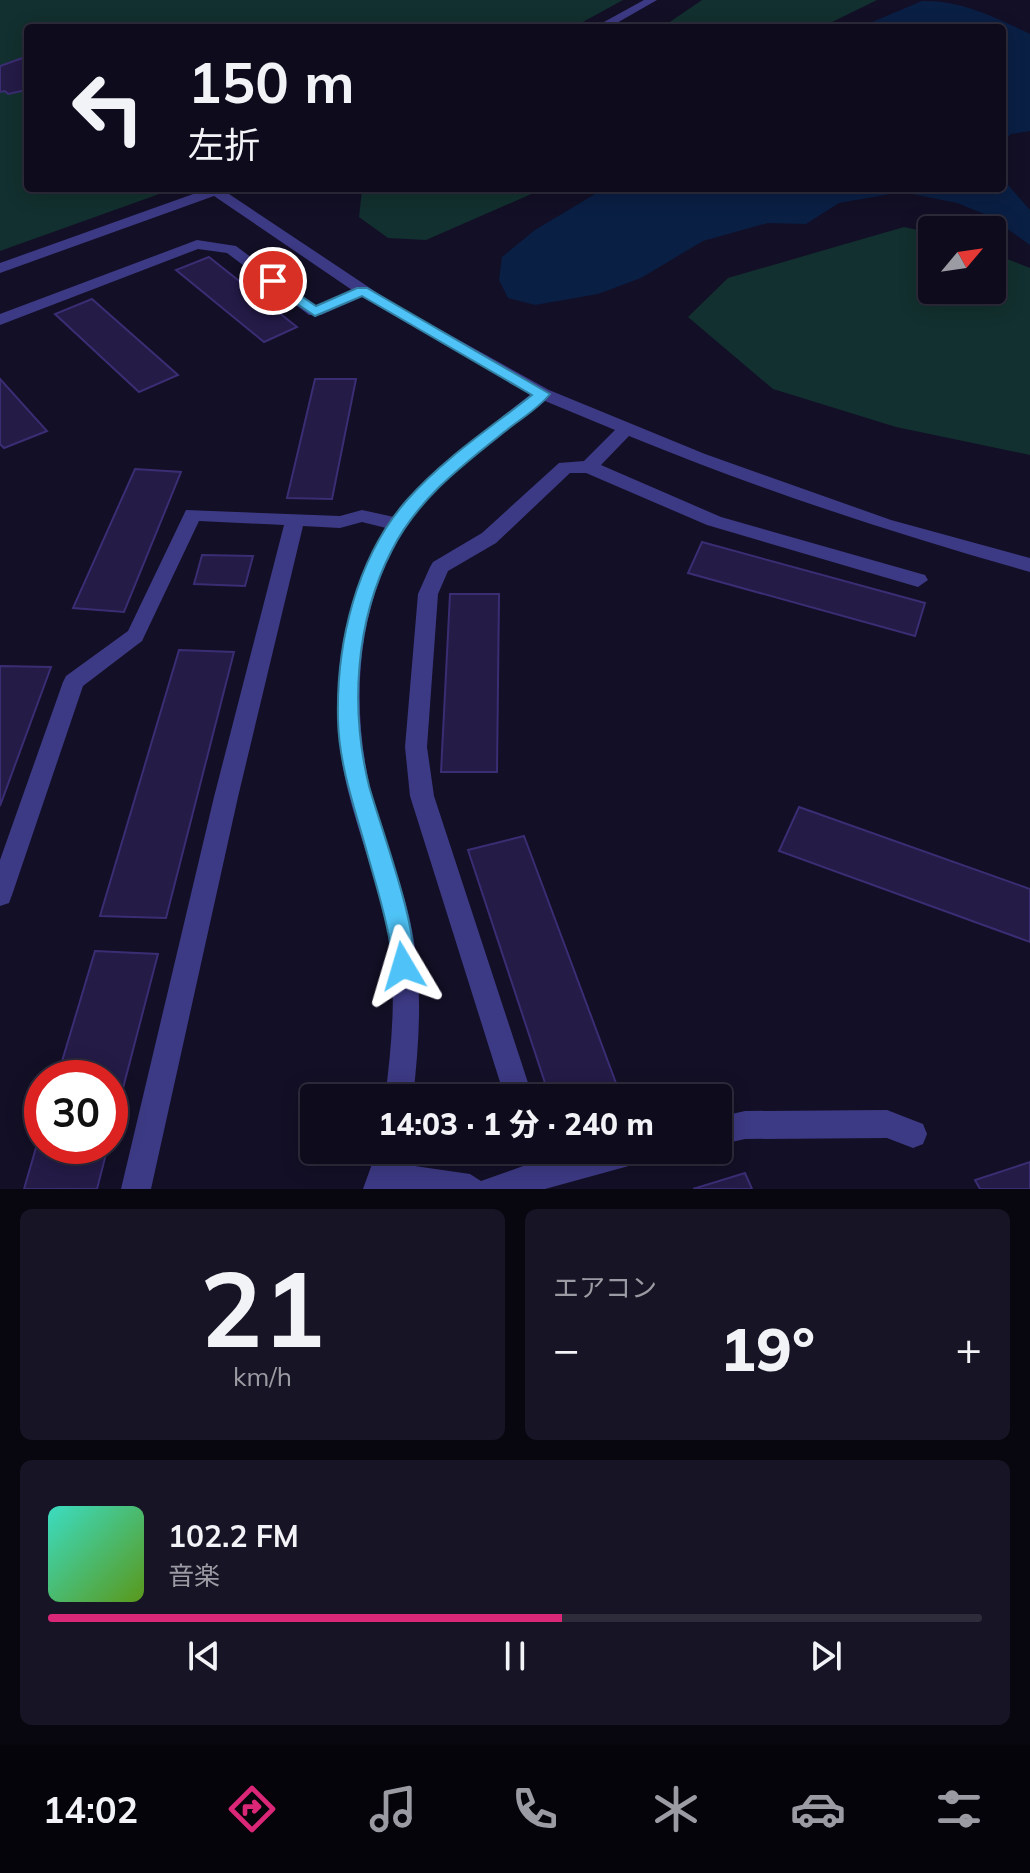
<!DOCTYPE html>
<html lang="ja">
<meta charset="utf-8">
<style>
:root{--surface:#0e0b1c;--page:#171425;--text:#f1f3f6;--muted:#9b9ba3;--line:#2e2b3b;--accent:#db2777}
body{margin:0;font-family:Mulish,"Noto Sans JP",sans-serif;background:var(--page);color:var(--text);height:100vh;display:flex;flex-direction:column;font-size:30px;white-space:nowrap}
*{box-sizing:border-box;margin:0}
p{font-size:26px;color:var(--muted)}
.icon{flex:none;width:44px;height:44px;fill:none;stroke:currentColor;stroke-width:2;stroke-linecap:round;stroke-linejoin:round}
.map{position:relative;height:1189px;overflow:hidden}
.panel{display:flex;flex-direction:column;gap:20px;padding:20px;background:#08060f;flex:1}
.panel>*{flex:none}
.top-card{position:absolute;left:24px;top:24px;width:982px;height:168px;border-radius:8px;box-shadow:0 4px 20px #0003,0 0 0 2px var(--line);background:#0e0b1c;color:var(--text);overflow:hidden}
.needle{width:52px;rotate:61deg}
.buttons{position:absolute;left:918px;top:216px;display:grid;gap:16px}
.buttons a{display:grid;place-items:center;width:88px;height:88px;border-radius:8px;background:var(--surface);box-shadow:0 4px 20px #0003,0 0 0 2px var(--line);font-size:40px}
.speed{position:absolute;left:24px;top:1060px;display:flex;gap:16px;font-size:40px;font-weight:700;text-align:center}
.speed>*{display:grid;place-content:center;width:104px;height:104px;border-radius:50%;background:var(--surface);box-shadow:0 4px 20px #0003,0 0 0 2px var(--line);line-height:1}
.speed .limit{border:12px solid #d22;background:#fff;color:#111}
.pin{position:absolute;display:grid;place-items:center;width:68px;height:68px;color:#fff;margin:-34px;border:4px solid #fff;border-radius:50%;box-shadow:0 2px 8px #0007}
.me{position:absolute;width:88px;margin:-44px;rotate:353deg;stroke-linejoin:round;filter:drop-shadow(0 0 6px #0008)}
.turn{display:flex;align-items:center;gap:28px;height:168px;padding:0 32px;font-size:36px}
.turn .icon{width:104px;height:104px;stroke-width:2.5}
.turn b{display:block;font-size:56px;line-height:68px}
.big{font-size:60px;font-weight:800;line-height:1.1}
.panel .widget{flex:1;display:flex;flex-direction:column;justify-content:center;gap:12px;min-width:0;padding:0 28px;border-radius:12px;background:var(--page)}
.panel .dial{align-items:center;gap:0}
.dial b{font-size:104px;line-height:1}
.song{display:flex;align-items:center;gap:24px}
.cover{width:96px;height:96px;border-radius:12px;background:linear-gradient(135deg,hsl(170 70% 55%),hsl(90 70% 35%))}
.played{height:8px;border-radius:4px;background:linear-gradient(90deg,var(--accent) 55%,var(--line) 55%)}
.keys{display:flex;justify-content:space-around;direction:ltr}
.heat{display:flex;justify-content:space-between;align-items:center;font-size:44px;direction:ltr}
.panel .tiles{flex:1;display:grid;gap:20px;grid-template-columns:1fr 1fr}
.widget:last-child{grid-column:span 2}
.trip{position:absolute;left:300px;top:1084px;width:432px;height:80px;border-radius:8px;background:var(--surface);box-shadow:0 4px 20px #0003,0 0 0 2px var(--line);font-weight:800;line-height:80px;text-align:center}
.tabs{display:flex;height:128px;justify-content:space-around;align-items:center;background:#06040b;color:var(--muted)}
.tabs .icon{width:56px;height:56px}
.tabs .selected{color:var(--accent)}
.tabs b{font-size:36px;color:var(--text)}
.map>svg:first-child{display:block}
.green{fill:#12302f}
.water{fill:#0a1f44}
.building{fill:#241b47;stroke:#3b2d73;stroke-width:2}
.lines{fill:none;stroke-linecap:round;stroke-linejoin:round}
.minor{fill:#3d3a85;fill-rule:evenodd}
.route{fill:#4fc3f7;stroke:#337fa1;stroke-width:2}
</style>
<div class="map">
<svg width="1030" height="1189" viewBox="0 0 1030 1189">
<rect width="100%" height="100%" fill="#130f26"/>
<g class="green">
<path d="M 0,0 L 623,0 L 572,28 L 28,28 L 28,188 L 176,188 L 0,251 Z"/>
<path d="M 702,0 L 877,0 L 820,28 L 661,28 Z"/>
<path d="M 367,188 L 545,188 L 426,240 L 388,238 L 359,217 L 362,190 Z"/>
<path d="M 904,227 L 932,233 L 932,290 L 992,290 L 992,253 L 1030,268 L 1030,455 L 896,427 L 773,389 L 688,317 L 728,278 Z"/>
</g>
<g class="water">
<path d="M 922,1 C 961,0 995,17 1030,34 L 1030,131 L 1011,134 L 1002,143 L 1002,28 L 858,28 Z"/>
<path d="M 1002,178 L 1030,210 L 1030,245 L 989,216 L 957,203 L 902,192 L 839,203 L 806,224 L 768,223 L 703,241 L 641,278 L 598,294 L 535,305 L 508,298 L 499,280 L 502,257 L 535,230 L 605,188 L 1002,188 Z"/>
</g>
<g class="building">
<path d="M 28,56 L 28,68 L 24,69 L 28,74 L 28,93 L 26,90 L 8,94 L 5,91 L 0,92 L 0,66 Z"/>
<path d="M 209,257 L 297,327 L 264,342 L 176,270 Z"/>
<path d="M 92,299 L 178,375 L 139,392 L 55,314 Z"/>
<path d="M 0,379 L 47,431 L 4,448 L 0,444 Z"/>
<path d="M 315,379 L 356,379 L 332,499 L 287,498 Z"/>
<path d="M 135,469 L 181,472 L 124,612 L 73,608 Z"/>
<path d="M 702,542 L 925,603 L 915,636 L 688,573 Z"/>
<path d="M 202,555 L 253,556 L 245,586 L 194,584 Z"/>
<path d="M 450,594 L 499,594 L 497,772 L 441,772 Z"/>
<path d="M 179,650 L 234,652 L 166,918 L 100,916 Z"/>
<path d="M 0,666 L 51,667 L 0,806 Z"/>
<path d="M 799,807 L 1030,889 L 1030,942 L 779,851 Z"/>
<path d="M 524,836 L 616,1083 L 567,1098 L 550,1098 L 468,850 Z"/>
<path d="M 95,951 L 158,954 L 110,1138 L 110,1078 L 57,1078 Z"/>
<path d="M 42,1127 L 42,1146 L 108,1146 L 97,1189 L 24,1189 Z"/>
<path d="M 1030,1162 L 1030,1189 L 980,1189 L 975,1180 Z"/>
<path d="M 745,1173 L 752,1189 L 693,1189 Z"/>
</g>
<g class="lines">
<g class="minor">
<path d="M 644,0 L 657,0 L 608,28 L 593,28 Z"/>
<path d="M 210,188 L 230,188 L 226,192 L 394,304 L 549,390 L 705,454 L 891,520 L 1030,558 L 1030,572 C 892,533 761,490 629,436 L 601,465 L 721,517 L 925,575 L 928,580 L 918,587 L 707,525 L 586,473 L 570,473 L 496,543 L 448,571 L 438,594 L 427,747 L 434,796 L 533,1098 L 505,1098 L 410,796 L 405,747 L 418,594 L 430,567 L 433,562 L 482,533 L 559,463 L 584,461 L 615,430 L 545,401 C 502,433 455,465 421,507 C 359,583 349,690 369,783 C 380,835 404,883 413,935 C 423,989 419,1044 413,1098 L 385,1098 C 392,1044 397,988 388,934 C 379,884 359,837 347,787 C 327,700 339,604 386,528 L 362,522 L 340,528 L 303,526 L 238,797 L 151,1189 L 121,1189 L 214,797 L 284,525 L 199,521 L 142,641 L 83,686 L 12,895 L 9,903 L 0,906 L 0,860 L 63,682 L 66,676 L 128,631 L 186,510 L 340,516 L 362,510 L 394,517 L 437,469 L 531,394 L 362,297 L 321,315 L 309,315 L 227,253 L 198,249 L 0,325 L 0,314 L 197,240 L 236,246 L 316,306 L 352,290 L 214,196 L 0,273 L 0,263 Z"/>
<path d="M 887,1110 L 923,1124 L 927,1134 L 923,1144 L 913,1148 L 887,1138 L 745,1139 L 718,1145 L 718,1117 L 745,1111 Z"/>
<path d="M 377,1150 L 405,1150 L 401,1164 L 470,1174 L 481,1181 L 526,1165 L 522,1150 L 550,1150 L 553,1158 L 583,1150 L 650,1150 L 646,1160 L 636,1164 L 545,1189 L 363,1189 Z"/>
</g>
</g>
<path class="route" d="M 273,277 L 316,306 L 357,288 L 367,288 L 550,394 C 539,408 522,418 508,429 C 464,464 418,498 392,550 C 355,621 350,709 369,786 C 379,823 425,944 411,973 L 403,977 L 395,973 C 389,960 392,946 388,932 C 383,907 375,881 368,856 C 356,812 339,766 338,720 C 336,644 356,558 407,500 C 443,459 490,428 532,395 L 362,296 L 315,316 L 268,284 L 266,281 Z"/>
</svg>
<div class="buttons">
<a><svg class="needle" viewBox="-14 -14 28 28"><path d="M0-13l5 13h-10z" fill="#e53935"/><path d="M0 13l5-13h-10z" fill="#9b9ba3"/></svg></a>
</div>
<div class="speed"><div class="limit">30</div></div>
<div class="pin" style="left:273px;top:281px;background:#d93025"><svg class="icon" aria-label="arrive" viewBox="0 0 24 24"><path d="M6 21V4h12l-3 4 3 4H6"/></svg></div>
<svg class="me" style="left:403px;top:966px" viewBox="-20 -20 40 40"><path d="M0-17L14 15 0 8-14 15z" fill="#4fc3f7" stroke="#fff" stroke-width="4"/></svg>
<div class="trip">14:03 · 1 分 · 240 m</div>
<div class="top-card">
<div class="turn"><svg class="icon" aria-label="left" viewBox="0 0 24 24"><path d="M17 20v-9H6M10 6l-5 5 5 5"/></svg><div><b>150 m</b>左折</div></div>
</div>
</div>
<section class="panel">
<div class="tiles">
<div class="widget dial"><b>21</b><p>km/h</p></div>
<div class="widget"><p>エアコン</p>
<div class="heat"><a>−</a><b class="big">19°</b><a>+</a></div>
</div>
<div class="widget">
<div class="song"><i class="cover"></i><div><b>102.2 FM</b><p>音楽</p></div></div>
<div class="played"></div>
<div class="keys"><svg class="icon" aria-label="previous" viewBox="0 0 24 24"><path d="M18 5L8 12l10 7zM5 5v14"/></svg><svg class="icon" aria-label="pause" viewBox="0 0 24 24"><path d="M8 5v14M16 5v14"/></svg><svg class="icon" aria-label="next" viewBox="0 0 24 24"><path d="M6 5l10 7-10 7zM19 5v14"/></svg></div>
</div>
</div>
</section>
<nav class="tabs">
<b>14:02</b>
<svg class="icon selected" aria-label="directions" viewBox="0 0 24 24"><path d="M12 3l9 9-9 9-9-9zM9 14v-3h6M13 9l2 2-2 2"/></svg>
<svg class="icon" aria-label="music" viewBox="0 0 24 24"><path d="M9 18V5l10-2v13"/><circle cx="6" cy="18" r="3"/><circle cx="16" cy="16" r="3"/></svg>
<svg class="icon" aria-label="phone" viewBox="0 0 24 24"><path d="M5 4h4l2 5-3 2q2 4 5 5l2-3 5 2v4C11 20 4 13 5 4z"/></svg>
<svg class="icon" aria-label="climate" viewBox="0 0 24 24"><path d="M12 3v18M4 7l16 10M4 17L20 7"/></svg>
<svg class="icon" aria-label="car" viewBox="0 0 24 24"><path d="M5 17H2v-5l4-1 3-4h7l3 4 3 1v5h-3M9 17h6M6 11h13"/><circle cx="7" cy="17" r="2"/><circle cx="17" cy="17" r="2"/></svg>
<svg class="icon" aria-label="filters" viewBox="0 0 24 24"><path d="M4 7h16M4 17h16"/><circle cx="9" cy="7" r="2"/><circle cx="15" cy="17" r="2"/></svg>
</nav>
